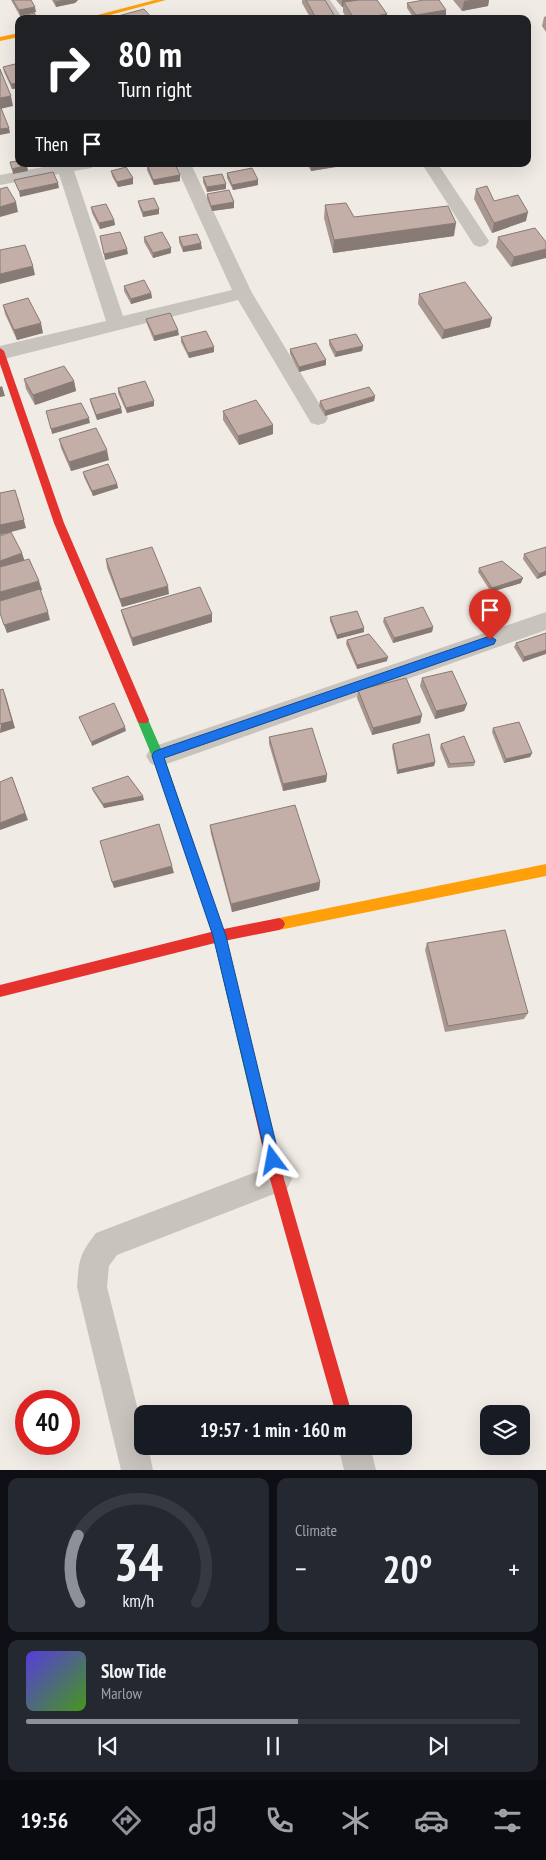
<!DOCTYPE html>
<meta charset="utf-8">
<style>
:root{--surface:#171b24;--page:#242831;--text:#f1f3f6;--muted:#9ea1a6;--line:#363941;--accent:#8c9099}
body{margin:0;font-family:"PT Sans Narrow",sans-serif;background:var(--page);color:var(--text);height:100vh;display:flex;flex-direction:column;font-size:19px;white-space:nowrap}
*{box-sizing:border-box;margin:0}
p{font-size:16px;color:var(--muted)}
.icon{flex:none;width:28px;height:28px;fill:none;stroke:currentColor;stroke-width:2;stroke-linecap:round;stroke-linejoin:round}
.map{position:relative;height:1470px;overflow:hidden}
.drawer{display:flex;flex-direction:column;gap:8px;padding:8px;background:#0d0f14;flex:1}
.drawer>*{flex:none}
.hud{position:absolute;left:15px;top:15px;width:516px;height:152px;border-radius:10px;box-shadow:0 5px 20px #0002;background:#202124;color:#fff;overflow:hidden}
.buttons{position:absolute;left:480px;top:1405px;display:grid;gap:10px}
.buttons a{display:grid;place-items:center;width:50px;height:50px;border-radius:10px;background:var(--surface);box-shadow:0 5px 20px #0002;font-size:25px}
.speed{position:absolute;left:15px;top:1390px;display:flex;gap:10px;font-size:25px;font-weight:700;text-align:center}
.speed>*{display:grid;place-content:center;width:65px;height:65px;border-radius:50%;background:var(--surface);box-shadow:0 5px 20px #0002;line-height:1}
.speed .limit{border:8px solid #d22;background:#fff;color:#111}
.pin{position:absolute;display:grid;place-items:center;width:42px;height:42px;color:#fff;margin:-51px -21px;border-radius:50% 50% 50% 0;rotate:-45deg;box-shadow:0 0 5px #0007}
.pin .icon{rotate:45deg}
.me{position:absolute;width:55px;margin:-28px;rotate:347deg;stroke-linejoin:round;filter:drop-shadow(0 0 4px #0008)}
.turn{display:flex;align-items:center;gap:18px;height:105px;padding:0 20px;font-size:22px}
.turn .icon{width:65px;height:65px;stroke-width:2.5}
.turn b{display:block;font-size:35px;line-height:42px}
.then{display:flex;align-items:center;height:48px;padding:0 20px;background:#0003;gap:10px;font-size:19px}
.big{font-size:38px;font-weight:700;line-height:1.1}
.drawer .tile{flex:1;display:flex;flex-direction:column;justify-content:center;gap:8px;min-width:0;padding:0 18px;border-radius:10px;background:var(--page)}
.drawer .dial{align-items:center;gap:0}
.dial svg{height:130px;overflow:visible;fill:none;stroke:var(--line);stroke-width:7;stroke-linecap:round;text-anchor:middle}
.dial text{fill:var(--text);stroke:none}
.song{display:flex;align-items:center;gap:15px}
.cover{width:60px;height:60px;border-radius:8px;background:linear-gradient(135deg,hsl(250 70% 55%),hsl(100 70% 35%))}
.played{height:5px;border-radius:2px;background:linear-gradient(90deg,var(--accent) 55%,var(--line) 55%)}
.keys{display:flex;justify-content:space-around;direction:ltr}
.heat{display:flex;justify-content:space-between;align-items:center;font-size:28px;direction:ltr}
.drawer .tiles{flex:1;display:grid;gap:8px;grid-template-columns:1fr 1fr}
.tile:last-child{grid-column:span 2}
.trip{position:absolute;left:134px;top:1405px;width:278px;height:50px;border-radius:10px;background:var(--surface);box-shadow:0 5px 20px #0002;font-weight:700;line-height:50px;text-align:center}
.dock{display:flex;height:80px;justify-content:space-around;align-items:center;background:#090b0e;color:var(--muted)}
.dock .icon{width:35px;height:35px}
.dock .on{color:var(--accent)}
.dock b{font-size:22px;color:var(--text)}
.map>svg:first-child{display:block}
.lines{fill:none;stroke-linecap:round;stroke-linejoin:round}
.street{fill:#c9c3be;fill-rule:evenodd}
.fast{fill:#30b455;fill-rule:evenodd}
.slow{fill:#ff9f0a;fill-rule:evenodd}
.jam{fill:#e5322d;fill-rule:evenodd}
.wall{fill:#a89690}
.shaded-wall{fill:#887a75}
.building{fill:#c3afa7;stroke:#887a75}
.route{fill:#1a73e8;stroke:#114b97}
</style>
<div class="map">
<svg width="546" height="1470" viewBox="0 0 546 1470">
<rect width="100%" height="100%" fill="#f0ebe5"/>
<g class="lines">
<g class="street">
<path d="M 316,0 L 330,0 L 343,19 L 328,19 Z"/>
<path d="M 60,164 L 94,164 L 92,168 L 74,171 L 123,316 L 232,290 L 175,164 L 191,164 L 252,293 L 328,418 L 325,423 L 318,425 L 311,423 L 238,300 L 0,360 L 0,346 L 106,321 L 59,174 L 0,185 L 0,175 Z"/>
<path d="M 422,164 L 438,164 L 489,241 L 486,245 L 480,247 L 474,245 Z"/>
<path d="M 546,612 L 546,630 L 158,767 L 150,763 L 146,756 L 150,749 L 158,745 Z"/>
<path d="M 277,1164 L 287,1169 L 292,1179 L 287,1189 L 117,1255 L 109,1266 L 107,1287 L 142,1426 L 142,1446 L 148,1446 L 153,1470 L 121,1470 L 77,1287 C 79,1260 79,1255 96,1233 Z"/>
<path d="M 338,1446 L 370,1446 L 376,1470 L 344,1470 Z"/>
</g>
<path class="fast" d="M 143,715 L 147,717 L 164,756 L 225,936 L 266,1102 L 264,1107 L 259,1109 L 254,1107 L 252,1102 L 213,936 L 152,756 L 137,720 L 139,717 Z"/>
<g class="slow">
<path d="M 155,0 L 166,0 L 95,19 L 82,19 Z"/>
<path d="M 19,33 L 19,37 L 0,41 L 0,37 Z"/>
<path d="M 546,864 L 546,876 L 279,930 L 275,928 L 273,924 L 275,920 L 279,918 Z"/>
</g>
<g class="jam">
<path d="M 0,348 L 4,351 L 64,523 L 149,720 L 147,723 L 139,723 L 137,720 L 54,523 L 0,364 Z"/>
<path d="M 279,918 L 283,920 L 285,924 L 283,928 L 279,930 L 219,942 L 0,997 L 0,985 L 219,930 Z"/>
<path d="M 259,1095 L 264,1097 L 266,1102 L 284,1179 L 352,1414 L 336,1414 L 270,1179 L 252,1102 L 254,1097 Z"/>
</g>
</g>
<g class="wall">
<path d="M 11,0 L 31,0 L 36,12 L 20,16 Z"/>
<path d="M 52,0 L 78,0 L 75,3 L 56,7 Z"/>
<path d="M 302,0 L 325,0 L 334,15 L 334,19 L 311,19 L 302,3 Z"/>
<path d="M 336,0 L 377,0 L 387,14 L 386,19 L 347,19 L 343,12 L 343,7 L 342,7 Z"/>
<path d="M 453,0 L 489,0 L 488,6 L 462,11 Z"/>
<path d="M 407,3 L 446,10 L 446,15 L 422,19 L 414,19 L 407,8 Z"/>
<path d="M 546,16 L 546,32 L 542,26 L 544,17 Z"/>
<path d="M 19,63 L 19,88 L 12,89 L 4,72 L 3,67 Z"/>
<path d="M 147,164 L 180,175 L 180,181 L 154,185 L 147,170 Z"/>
<path d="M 307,164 L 354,164 L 311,171 Z"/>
<path d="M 111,171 L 133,184 L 118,187 L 112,176 Z"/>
<path d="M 227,173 L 258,180 L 258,185 L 233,190 L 227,178 Z"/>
<path d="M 203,177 L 226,189 L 207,192 L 203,182 Z"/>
<path d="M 476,189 L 494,201 L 526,221 L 492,233 L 474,199 Z"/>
<path d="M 207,194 L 234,208 L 212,211 L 207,199 Z"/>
<path d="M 138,201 L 159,209 L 159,214 L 143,217 L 139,206 Z"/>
<path d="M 325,205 L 354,217 L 454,236 L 333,253 L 324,218 Z"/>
<path d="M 91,207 L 114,220 L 115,225 L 100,229 L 92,213 Z"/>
<path d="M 535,228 L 511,267 L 496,247 L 498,237 Z"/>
<path d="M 144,237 L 171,248 L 171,253 L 153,258 L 144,242 Z"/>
<path d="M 179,237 L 202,249 L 183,252 L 179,242 Z"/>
<path d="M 124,286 L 151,293 L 152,298 L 131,304 L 124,291 Z"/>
<path d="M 419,294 L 490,327 L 442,339 L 418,304 Z"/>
<path d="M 3,305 L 43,333 L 17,340 L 5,314 Z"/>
<path d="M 146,319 L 179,335 L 154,341 L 147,324 Z"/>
<path d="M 181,337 L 214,347 L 214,352 L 189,358 L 181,342 Z"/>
<path d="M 329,340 L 363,346 L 362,351 L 335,357 L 329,345 Z"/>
<path d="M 290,349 L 326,360 L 326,365 L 299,372 L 290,354 Z"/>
<path d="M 24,379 L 74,381 L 76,391 L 35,405 L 26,389 Z"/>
<path d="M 118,388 L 154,406 L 127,413 L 118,393 Z"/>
<path d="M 375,396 L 374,401 L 325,416 L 319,406 L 320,401 Z"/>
<path d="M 90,399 L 121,408 L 122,413 L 97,420 L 91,404 Z"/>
<path d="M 223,411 L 273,434 L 239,445 L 223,420 Z"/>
<path d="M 59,439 L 109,460 L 71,471 L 61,448 Z"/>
<path d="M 83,472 L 117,484 L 118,488 L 93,496 L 84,477 Z"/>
<path d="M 524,554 L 546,575 L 537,579 L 523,559 Z"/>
<path d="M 106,559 L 169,594 L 122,607 L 107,568 Z"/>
<path d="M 479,568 L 521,583 L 491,592 L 478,572 Z"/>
<path d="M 121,610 L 212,614 L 212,622 L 133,646 L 123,618 Z"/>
<path d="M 330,617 L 364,628 L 364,632 L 337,639 L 330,621 Z"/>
<path d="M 384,618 L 433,627 L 432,632 L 393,643 L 383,622 Z"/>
<path d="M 546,633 L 523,662 L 514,647 L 516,643 Z"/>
<path d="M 347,640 L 387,661 L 357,669 L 346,644 Z"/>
<path d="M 422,678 L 467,704 L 464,711 L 435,719 L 420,686 Z"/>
<path d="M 358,690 L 422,715 L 420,723 L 372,735 L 357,698 Z"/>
<path d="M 493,728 L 532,753 L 530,757 L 504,763 L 492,732 Z"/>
<path d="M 269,737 L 327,775 L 326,782 L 283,791 L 269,744 Z"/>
<path d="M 393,744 L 435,762 L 434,766 L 397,774 L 392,747 Z"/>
<path d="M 441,744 L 475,762 L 474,766 L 448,768 L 440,748 Z"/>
<path d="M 92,788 L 144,800 L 104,808 L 93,791 Z"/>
<path d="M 210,825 L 320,882 L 319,890 L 232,912 L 211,834 Z"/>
<path d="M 427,943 L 528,1013 L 524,1019 L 445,1032 L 425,950 Z"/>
</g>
<g class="shaded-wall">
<path d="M 65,0 L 78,0 L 75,3 L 56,7 L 55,2 Z"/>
<path d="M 342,0 L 376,0 L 344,2 L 343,7 L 342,7 Z"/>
<path d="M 469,0 L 489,0 L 488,6 L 462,11 L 464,1 Z"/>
<path d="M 35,7 L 36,12 L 20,16 L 19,10 Z"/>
<path d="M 446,10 L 446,15 L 422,19 L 415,19 L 416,15 Z"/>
<path d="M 387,14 L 386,19 L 358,19 Z"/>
<path d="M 334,15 L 334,19 L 316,19 L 316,18 Z"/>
<path d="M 19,83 L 19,88 L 12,89 L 11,84 Z"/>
<path d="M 11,96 L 13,106 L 0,109 L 0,98 Z"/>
<path d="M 9,128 L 10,133 L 0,135 L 0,129 Z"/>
<path d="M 311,164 L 354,164 L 311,171 Z"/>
<path d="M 27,165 L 28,171 L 13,174 L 12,169 Z"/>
<path d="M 180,175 L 180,181 L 154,185 L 153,180 Z"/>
<path d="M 133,178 L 133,184 L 118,187 L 117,182 Z"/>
<path d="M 258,180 L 258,185 L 233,190 L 232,185 Z"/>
<path d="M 58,183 L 59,188 L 20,197 L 19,191 Z"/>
<path d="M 226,184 L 226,189 L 207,192 L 207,187 Z"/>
<path d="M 16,202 L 18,212 L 0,217 L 0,207 Z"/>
<path d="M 234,202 L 234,208 L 212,211 L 211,206 Z"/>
<path d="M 159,209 L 159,214 L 143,217 L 143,212 Z"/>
<path d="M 528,212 L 526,221 L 492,233 L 494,223 Z"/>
<path d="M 114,220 L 115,225 L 100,229 L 99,223 Z"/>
<path d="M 456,223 L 454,236 L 333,253 L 334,240 Z"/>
<path d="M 201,243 L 202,249 L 183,252 L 183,247 Z"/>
<path d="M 171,248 L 171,253 L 153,258 L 153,253 Z"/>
<path d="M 127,249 L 128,254 L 105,260 L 104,254 Z"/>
<path d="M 546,249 L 546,258 L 511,267 L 514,257 Z"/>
<path d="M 33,266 L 35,275 L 0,284 L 0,274 Z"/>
<path d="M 151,293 L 152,298 L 131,304 L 131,299 Z"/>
<path d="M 492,318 L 490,327 L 442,339 L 444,330 Z"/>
<path d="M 41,323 L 43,333 L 17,340 L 14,330 Z"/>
<path d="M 178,330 L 179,335 L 154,341 L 154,336 Z"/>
<path d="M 363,346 L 362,351 L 335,357 L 336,352 Z"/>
<path d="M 214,347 L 214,352 L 189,358 L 188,353 Z"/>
<path d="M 326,360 L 326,365 L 299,372 L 299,367 Z"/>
<path d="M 74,381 L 76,391 L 35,405 L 33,395 Z"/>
<path d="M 2,386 L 5,396 L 0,397 L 0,387 Z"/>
<path d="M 375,396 L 374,401 L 325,416 L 325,411 Z"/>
<path d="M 154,401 L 154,406 L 127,413 L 126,408 Z"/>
<path d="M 121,408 L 122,413 L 97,420 L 96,415 Z"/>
<path d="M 89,418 L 90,423 L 52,434 L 51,429 Z"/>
<path d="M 273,425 L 273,434 L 239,445 L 238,436 Z"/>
<path d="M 107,450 L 109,460 L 71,471 L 69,462 Z"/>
<path d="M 117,484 L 118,488 L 93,496 L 92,491 Z"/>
<path d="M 18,498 L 26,528 L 0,535 L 0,525 Z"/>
<path d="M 22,553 L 25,562 L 0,571 L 0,561 Z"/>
<path d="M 546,571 L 546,575 L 537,579 L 539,574 Z"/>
<path d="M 523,578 L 521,583 L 491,592 L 492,588 Z"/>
<path d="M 39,581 L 42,590 L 0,601 L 0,592 Z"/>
<path d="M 168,586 L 169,594 L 122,607 L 120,599 Z"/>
<path d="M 48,612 L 50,620 L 7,633 L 4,625 Z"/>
<path d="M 212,614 L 212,622 L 133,646 L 132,638 Z"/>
<path d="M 433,627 L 432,632 L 393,643 L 394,638 Z"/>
<path d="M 364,628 L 364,632 L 337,639 L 337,635 Z"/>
<path d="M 546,650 L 546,654 L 523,662 L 524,657 Z"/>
<path d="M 388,657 L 387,661 L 357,669 L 357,665 Z"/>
<path d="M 3,689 L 6,697 L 15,728 L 0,733 Z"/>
<path d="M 467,704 L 464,711 L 435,719 L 436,711 Z"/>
<path d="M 422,715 L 420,723 L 372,735 L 373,728 Z"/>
<path d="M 125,727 L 126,731 L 92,746 L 91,742 Z"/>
<path d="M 532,753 L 530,757 L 504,763 L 506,759 Z"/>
<path d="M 435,762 L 434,766 L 397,774 L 398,770 Z"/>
<path d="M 327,775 L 326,782 L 283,791 L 283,784 Z"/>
<path d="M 12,777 L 28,820 L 0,830 L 0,823 Z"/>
<path d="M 143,796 L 144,800 L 104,808 L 103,804 Z"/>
<path d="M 172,866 L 174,873 L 114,888 L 112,882 Z"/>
<path d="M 320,882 L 319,890 L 232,912 L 231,904 Z"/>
</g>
<g class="building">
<path d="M 13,0 L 31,0 L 35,7 L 19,10 Z"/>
<path d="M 54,0 L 65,0 L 55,2 Z"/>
<path d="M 306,0 L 325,0 L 334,15 L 316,18 Z"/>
<path d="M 359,0 L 377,0 L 387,14 L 358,19 L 354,19 L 344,2 Z"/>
<path d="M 424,0 L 439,0 L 446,10 L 416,15 L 407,3 Z"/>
<path d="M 144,9 L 153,19 L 121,19 L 118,16 Z"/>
<path d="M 34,13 L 38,18 L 25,19 L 23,16 Z"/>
<path d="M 19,63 L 19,83 L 11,84 L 3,67 Z"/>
<path d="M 0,69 L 11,96 L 0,98 Z"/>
<path d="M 0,108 L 1,108 L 9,128 L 0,129 Z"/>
<path d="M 19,161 L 19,164 L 27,164 L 27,165 L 12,169 L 10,162 Z"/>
<path d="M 147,164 L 175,164 L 180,175 L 153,180 Z"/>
<path d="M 126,167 L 133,178 L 117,182 L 111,171 Z"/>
<path d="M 252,168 L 258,180 L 232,185 L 227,173 Z"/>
<path d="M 53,172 L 58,183 L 19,191 L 14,180 Z"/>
<path d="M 222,174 L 226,184 L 207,187 L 203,177 Z"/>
<path d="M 487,186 L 494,201 L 518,195 L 528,212 L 494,223 L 476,189 Z"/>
<path d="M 7,187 L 16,202 L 0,207 L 0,189 Z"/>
<path d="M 229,190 L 234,202 L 211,206 L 207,194 Z"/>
<path d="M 154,198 L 159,209 L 143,212 L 138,201 Z"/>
<path d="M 346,203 L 354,217 L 448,206 L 456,223 L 334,240 L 325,205 Z"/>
<path d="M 106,204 L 114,220 L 99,223 L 91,207 Z"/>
<path d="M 535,228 L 546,242 L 546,249 L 514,257 L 498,237 Z"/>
<path d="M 120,232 L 127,249 L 104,254 L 100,236 Z"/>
<path d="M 162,232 L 171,248 L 153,253 L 144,237 Z"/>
<path d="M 197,234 L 201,243 L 183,247 L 179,237 Z"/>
<path d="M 25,245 L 33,266 L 0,274 L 0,250 Z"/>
<path d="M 144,280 L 151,293 L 131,299 L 124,286 Z"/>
<path d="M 465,282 L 492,318 L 444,330 L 419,294 Z"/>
<path d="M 28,298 L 41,323 L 14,330 L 3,305 Z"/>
<path d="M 170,313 L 178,330 L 154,336 L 146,319 Z"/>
<path d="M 206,331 L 214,347 L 188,353 L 181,337 Z"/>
<path d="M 356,334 L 363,346 L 336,352 L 329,340 Z"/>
<path d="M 316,343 L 326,360 L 299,367 L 290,349 Z"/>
<path d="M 64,366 L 74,381 L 33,395 L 24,379 Z"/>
<path d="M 145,381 L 154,401 L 126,408 L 118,388 Z"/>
<path d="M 369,387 L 375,396 L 325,411 L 320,401 Z"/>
<path d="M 115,393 L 121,408 L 96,415 L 90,399 Z"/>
<path d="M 256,400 L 273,425 L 238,436 L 223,411 Z"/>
<path d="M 81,403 L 89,418 L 51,429 L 46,411 Z"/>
<path d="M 96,428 L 107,450 L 69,462 L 59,439 Z"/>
<path d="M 108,464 L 117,484 L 92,491 L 83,472 Z"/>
<path d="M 15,490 L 24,520 L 0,525 L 0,493 Z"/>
<path d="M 11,532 L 22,553 L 0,561 L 0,536 Z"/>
<path d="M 152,547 L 168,586 L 120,599 L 106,559 Z"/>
<path d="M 546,547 L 546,571 L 539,574 L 524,554 Z"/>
<path d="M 29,559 L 39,581 L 0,592 L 0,567 Z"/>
<path d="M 502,561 L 523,578 L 492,588 L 479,568 Z"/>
<path d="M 200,587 L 212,614 L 132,638 L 121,610 Z"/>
<path d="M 40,589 L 48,612 L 4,625 L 0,613 L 0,601 Z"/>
<path d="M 423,607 L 433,627 L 394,638 L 384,618 Z"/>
<path d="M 357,611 L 364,628 L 337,635 L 330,617 Z"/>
<path d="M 546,633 L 546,650 L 524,657 L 516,643 Z"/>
<path d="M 369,634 L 388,657 L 357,665 L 347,640 Z"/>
<path d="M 452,671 L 467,704 L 436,711 L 422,678 Z"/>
<path d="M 406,678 L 422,715 L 373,728 L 358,690 Z"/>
<path d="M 3,689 L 12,721 L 0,724 L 0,690 Z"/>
<path d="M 114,703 L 125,727 L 91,742 L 79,717 Z"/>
<path d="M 519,722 L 532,753 L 506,759 L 493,728 Z"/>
<path d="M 312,728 L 327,775 L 283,784 L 269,737 Z"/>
<path d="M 429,734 L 435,762 L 398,770 L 393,744 Z"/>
<path d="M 464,736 L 475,762 L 450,764 L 441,744 Z"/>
<path d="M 128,776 L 143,796 L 103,804 L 92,788 Z"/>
<path d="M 12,777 L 25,813 L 0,823 L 0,782 Z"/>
<path d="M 295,805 L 320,882 L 231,904 L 210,825 Z"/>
<path d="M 159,824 L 172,866 L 112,882 L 100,841 Z"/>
<path d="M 505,930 L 528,1013 L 448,1026 L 427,943 Z"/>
</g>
<path class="route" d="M 490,636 L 496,640 L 494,644 L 164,758 L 226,936 L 280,1160 L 278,1165 L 273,1167 L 268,1165 L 213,936 L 152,756 L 154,752 L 158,750 Z"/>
</svg>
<div class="buttons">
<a><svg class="icon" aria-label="layers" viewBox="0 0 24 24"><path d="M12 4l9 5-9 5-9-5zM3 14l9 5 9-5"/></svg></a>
</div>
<div class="speed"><div class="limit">40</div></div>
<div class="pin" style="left:490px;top:640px;background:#d93025"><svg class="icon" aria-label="arrive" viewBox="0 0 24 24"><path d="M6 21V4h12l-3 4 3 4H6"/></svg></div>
<svg class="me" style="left:273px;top:1160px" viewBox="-20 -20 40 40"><path d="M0-17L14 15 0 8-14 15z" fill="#1a73e8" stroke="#fff" stroke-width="4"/></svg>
<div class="trip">19:57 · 1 min · 160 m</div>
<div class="hud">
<div class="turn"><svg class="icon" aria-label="right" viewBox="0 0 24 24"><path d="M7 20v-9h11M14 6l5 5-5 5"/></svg><div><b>80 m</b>Turn right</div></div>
<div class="then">Then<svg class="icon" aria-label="arrive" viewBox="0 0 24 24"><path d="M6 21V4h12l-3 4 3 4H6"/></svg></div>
</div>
</div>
<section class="drawer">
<div class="tiles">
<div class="tile dial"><svg viewBox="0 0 100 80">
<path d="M14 69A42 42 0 1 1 86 69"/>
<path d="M14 69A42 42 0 0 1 13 28" stroke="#8c9099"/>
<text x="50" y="56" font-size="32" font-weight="700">34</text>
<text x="50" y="72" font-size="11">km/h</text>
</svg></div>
<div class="tile"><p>Climate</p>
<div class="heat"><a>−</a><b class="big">20°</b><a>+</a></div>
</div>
<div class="tile">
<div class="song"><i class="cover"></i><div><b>Slow Tide</b><p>Marlow</p></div></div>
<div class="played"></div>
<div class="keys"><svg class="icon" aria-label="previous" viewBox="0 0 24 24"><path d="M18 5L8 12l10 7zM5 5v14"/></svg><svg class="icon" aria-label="pause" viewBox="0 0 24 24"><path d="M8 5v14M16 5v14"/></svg><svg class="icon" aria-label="next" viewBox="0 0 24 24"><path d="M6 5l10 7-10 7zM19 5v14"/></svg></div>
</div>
</div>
</section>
<nav class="dock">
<b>19:56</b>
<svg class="icon on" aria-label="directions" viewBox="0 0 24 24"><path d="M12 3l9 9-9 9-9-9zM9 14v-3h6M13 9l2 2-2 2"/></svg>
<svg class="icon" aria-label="music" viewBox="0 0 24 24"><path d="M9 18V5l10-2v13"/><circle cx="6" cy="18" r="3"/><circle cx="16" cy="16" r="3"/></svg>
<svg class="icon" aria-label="phone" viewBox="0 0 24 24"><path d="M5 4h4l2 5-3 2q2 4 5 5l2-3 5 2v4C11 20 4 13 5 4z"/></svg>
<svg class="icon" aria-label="climate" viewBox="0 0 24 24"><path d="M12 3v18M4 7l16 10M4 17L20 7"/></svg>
<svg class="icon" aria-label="car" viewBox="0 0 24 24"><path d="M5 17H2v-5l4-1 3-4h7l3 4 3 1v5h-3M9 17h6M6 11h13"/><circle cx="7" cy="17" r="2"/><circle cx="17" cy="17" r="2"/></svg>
<svg class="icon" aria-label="filters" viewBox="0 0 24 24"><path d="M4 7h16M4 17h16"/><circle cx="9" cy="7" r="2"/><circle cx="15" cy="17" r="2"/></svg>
</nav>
